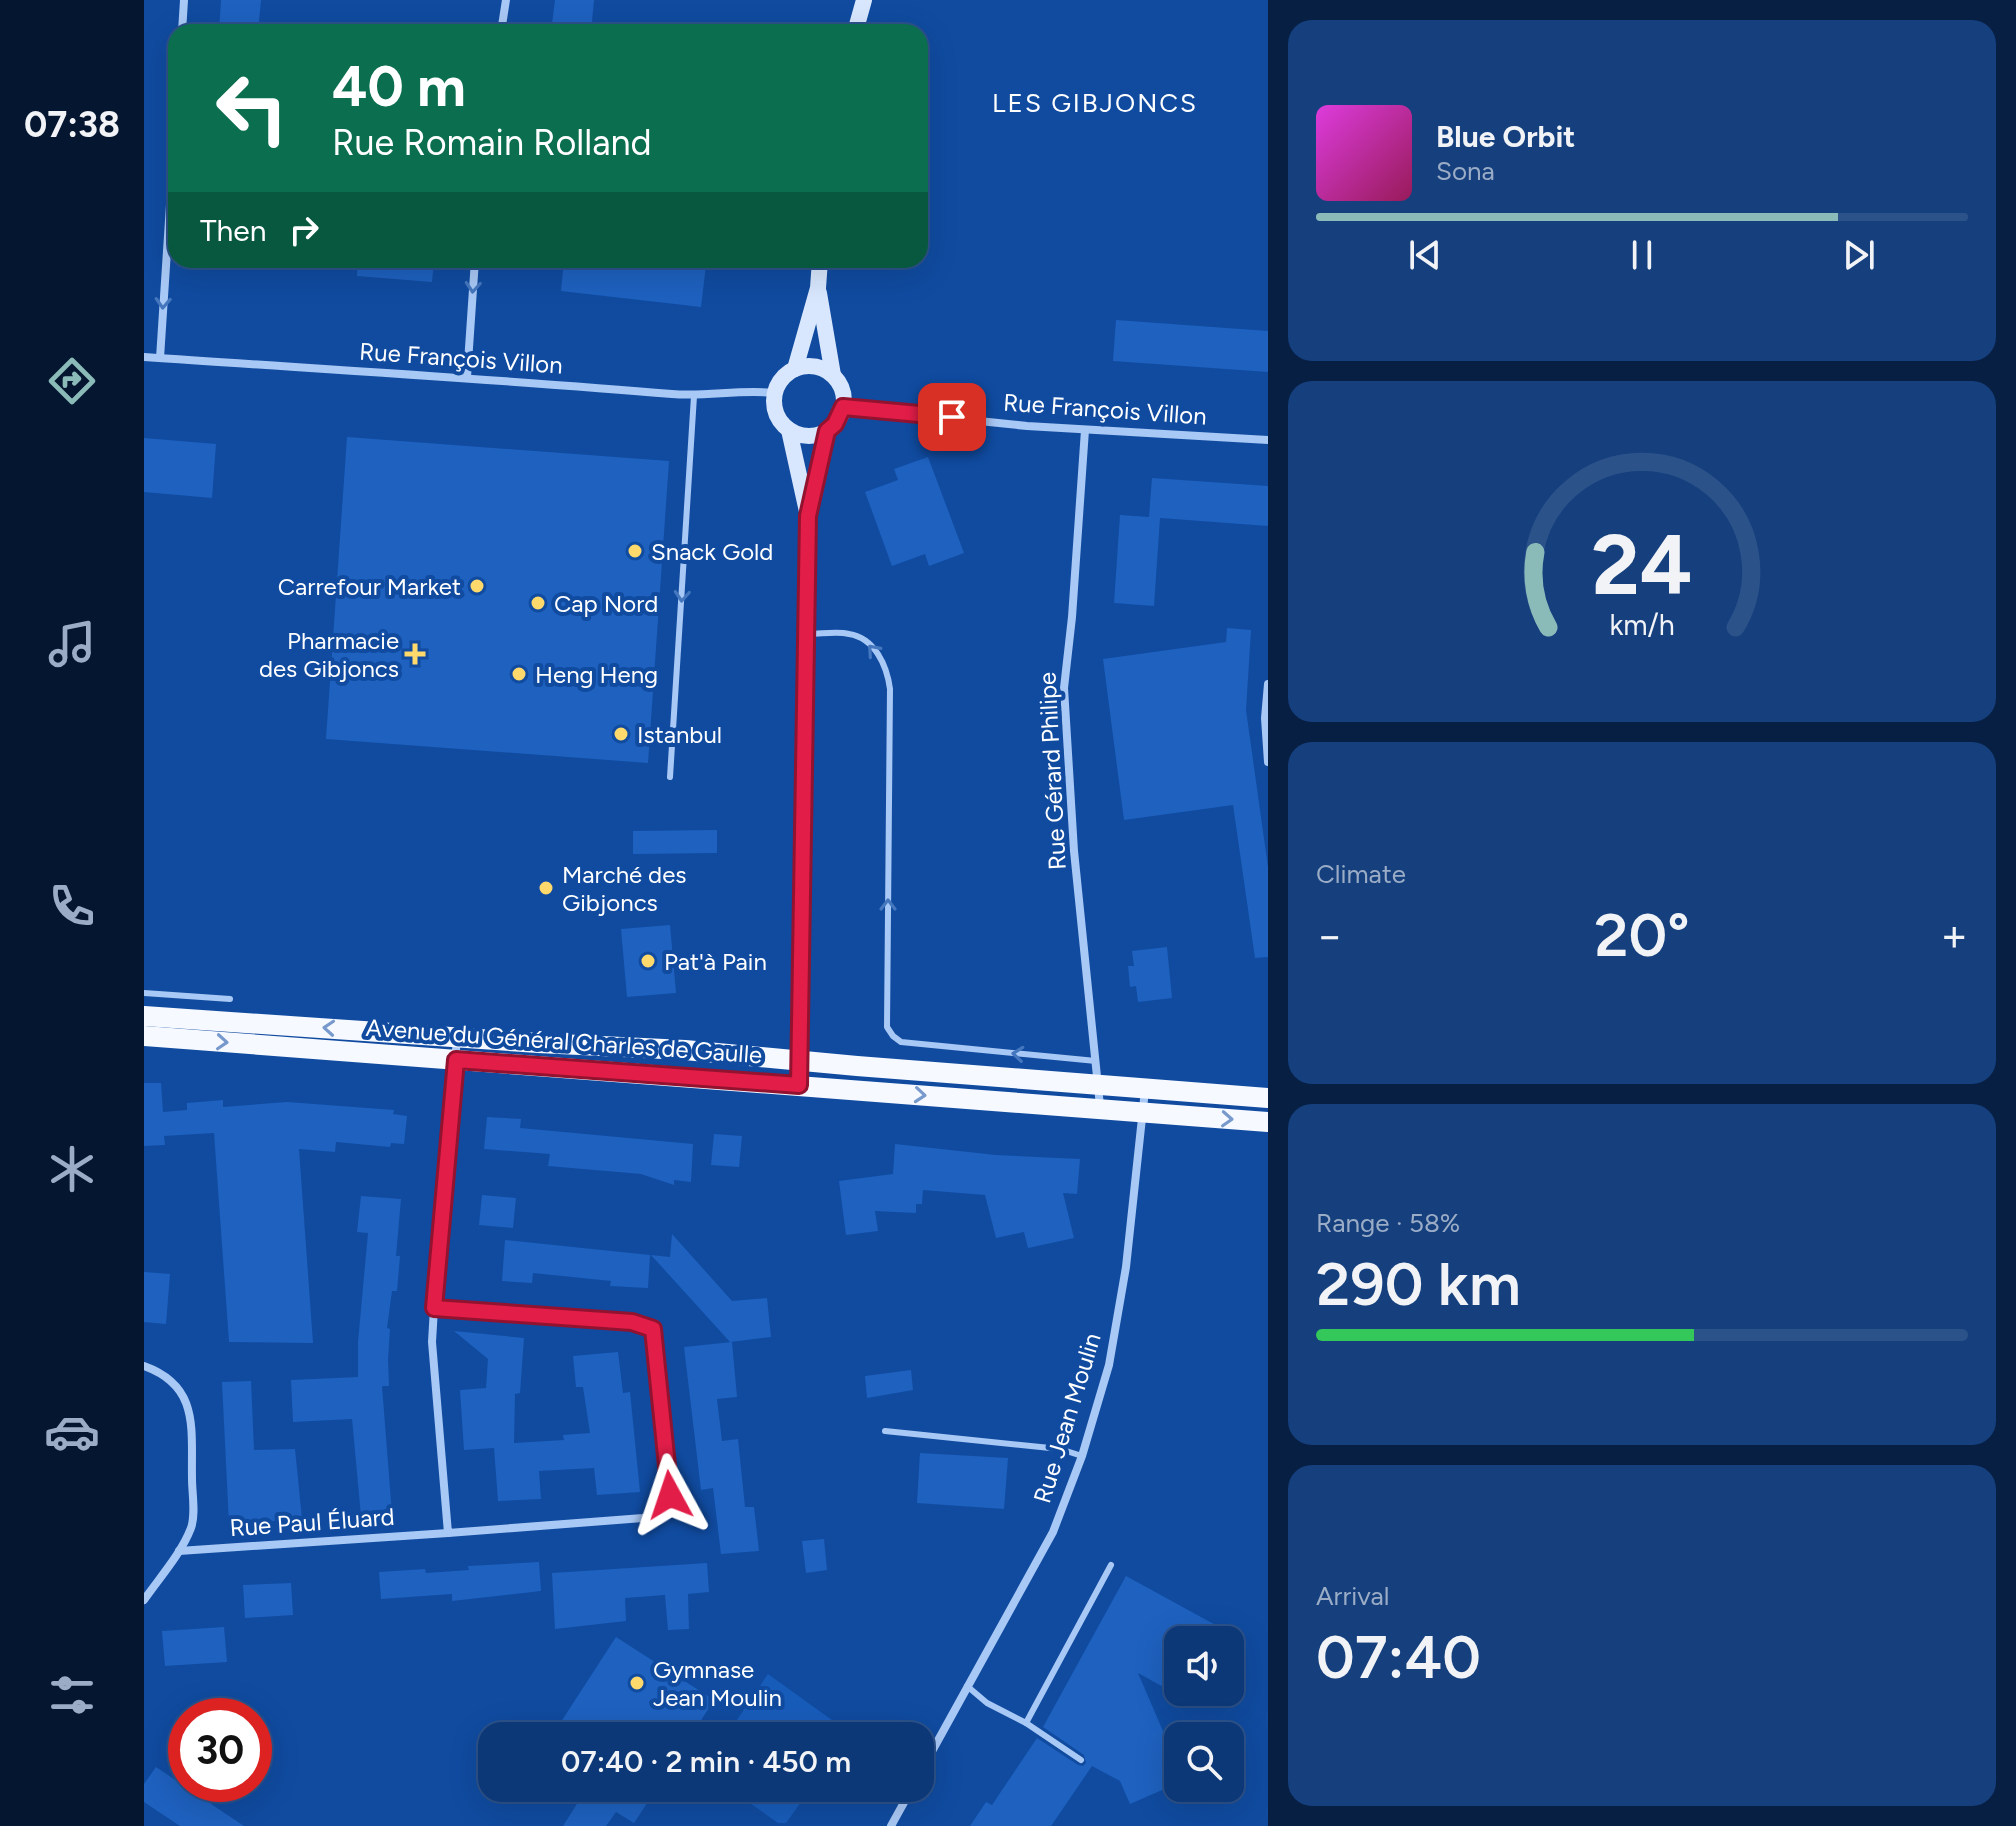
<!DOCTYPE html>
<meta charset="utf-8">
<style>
:root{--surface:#0c3878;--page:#153f7d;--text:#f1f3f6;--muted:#9aacc6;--line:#2c528a;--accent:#8bbbb9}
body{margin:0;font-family:Figtree,sans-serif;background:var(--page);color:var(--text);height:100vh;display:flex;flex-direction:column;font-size:30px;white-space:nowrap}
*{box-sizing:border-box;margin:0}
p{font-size:26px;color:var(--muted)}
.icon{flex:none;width:44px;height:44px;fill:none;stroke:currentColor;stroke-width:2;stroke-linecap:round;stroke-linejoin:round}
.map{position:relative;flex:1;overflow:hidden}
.details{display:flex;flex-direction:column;gap:20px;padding:20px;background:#071f42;width:748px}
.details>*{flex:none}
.guide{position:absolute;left:24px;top:24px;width:760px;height:244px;border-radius:24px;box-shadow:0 8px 32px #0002,0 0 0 2px var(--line);background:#0b6e4f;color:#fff;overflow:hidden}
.buttons{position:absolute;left:1020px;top:1626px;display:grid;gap:16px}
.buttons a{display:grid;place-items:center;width:80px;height:80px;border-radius:16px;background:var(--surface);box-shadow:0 8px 32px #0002,0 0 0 2px var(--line);font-size:40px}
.speed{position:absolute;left:24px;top:1698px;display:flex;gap:16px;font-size:40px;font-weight:700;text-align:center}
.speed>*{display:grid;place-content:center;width:104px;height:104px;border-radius:50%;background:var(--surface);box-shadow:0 8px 32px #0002,0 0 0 2px var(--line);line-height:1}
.speed .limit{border:12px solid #d22;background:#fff;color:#111}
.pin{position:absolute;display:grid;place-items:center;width:68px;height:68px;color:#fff;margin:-34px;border-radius:16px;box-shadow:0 4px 12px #0006}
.me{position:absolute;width:88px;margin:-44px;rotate:355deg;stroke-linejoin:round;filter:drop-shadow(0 0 6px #0008)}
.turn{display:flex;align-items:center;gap:28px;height:168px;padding:0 32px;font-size:36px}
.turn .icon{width:104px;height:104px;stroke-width:2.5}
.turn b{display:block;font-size:56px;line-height:68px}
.then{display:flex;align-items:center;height:76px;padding:0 32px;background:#0003;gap:16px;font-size:30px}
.big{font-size:60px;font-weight:600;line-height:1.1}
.details .tile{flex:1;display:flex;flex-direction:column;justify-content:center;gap:12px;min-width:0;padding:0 28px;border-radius:24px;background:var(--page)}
.details .dial{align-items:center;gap:0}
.dial svg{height:208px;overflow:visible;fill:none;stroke:var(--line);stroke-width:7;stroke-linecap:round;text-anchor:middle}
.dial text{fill:var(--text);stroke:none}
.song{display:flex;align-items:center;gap:24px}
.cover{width:96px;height:96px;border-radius:12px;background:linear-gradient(135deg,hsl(300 70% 55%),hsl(330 70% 35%))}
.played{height:8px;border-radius:4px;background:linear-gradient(90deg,var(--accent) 80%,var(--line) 80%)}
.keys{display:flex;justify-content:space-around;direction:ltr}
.heat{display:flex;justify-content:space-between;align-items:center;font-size:44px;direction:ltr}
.charge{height:12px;border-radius:6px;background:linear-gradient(90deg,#34c759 58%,var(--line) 0)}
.trip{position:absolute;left:334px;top:1722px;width:456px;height:80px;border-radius:24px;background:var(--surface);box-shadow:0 8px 32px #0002,0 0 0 2px var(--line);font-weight:600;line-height:80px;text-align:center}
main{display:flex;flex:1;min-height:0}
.menu{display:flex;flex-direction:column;width:144px;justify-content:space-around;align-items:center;background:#051630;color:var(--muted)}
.menu .icon{width:56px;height:56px}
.menu .current{color:var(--accent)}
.menu b{font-size:36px;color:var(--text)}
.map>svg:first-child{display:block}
.green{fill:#185cba}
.building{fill:#1e61bf}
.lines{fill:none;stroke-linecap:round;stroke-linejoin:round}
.service{stroke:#a8c8f5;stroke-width:6}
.minor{stroke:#a8c8f5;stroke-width:8}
.secondary{stroke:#d8e7fe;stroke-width:16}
.primary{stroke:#f6f9ff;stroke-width:20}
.oneway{stroke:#4577be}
.oneway2{stroke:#7799cb}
.route-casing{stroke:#92132f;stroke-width:20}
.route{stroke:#e11d48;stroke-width:14}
.poi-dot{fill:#ffd96c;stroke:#104ba0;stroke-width:3}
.labels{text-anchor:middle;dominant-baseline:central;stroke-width:8;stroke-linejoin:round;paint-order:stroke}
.street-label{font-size:24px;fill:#fff;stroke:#104ba0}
.poi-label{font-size:24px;fill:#fff;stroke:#104ba0;text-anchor:start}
.neighbourhood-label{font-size:26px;letter-spacing:2px;fill:#fff;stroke:#104ba0}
</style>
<main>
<nav class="menu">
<b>07:38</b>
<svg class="icon current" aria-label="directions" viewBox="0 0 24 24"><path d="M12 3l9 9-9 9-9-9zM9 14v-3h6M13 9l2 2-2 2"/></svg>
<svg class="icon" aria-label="music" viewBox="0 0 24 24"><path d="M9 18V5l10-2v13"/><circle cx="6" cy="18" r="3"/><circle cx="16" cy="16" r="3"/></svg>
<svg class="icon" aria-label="phone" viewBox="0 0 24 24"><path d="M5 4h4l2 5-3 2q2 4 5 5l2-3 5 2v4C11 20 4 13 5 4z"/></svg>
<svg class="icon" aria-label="climate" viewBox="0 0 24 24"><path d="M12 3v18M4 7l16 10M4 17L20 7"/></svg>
<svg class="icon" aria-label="car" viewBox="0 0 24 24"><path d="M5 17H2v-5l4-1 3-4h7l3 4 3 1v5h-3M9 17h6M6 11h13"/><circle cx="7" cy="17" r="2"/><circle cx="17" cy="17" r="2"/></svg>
<svg class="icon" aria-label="filters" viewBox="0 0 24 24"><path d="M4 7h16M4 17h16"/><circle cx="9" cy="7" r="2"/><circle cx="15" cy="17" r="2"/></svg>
</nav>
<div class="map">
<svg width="1124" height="1826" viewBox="0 0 1124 1826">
<rect width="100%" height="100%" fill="#104ba0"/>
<g class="green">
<path d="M 624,1674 L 706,1733 L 704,1736 L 582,1736 Z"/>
<path d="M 593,1788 L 667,1788 L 642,1823 L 634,1823 L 596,1796 Z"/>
</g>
<g class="building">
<path d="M 77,0 L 117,0 L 114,32 L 75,32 Z"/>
<path d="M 411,0 L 450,0 L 447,32 L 407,32 Z"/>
<path d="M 214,260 L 290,260 L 288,282 L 213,276 Z"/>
<path d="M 420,260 L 510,260 L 562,265 L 557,307 L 417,291 Z"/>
<path d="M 972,320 L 1124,331 L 1124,372 L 969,361 Z"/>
<path d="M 203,437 L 525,461 L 504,763 L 182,739 Z"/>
<path d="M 0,438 L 72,444 L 68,498 L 0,492 Z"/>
<path d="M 784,457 L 820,553 L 785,566 L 781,554 L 748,566 L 721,492 L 754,480 L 750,469 Z"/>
<path d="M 1008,478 L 1124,486 L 1124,526 L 1016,518 L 1010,606 L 970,603 L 976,515 L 1005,517 Z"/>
<path d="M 1083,628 L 1107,630 L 1102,710 L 1124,867 L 1124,957 L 1111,958 L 1089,805 L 980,820 L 959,659 L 1082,642 Z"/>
<path d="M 573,830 L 573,853 L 489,854 L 489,831 Z"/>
<path d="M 526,925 L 532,993 L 483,997 L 477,929 Z"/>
<path d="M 1023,947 L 1028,998 L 994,1002 L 992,986 L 986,987 L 984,966 L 990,966 L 988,951 Z"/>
<path d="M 0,1083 L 17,1083 L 19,1112 L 43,1110 L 43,1103 L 79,1100 L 79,1107 L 143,1102 L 250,1110 L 249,1114 L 263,1116 L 260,1144 L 247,1143 L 246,1147 L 192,1142 L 191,1152 L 155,1149 L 169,1343 L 85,1342 L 70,1133 L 20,1136 L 21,1145 L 0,1146 Z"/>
<path d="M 343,1117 L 377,1119 L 376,1128 L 549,1144 L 547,1182 L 530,1180 L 530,1185 L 497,1174 L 404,1166 L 406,1154 L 340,1149 Z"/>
<path d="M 570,1134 L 598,1136 L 595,1167 L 567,1165 Z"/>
<path d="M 751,1144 L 852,1155 L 936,1159 L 933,1194 L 919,1193 L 930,1238 L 884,1248 L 880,1232 L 852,1238 L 841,1195 L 779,1190 L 778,1204 L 772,1204 L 772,1213 L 731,1211 L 734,1231 L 702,1235 L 695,1181 L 749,1174 Z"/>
<path d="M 338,1195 L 372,1198 L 369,1228 L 335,1225 Z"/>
<path d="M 217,1196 L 257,1199 L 252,1256 L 256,1256 L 253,1291 L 248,1291 L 243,1328 L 246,1329 L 244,1360 L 245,1386 L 238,1386 L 248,1514 L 217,1516 L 208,1419 L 149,1422 L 147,1380 L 214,1377 L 214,1342 L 224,1233 L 213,1232 Z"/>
<path d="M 528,1234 L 588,1301 L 623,1298 L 627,1337 L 586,1342 L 507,1255 L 526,1257 Z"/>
<path d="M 361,1240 L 506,1255 L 504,1288 L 466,1286 L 467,1281 L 389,1273 L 388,1283 L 358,1281 Z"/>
<path d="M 0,1272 L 26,1274 L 22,1324 L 0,1322 Z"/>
<path d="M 310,1331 L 380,1338 L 376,1393 L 371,1394 L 370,1443 L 420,1440 L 419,1435 L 446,1433 L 439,1387 L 432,1387 L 429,1356 L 474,1352 L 479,1393 L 486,1392 L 496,1492 L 453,1495 L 450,1468 L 395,1471 L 397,1499 L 354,1501 L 350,1448 L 320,1450 L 316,1390 L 342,1388 L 344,1359 Z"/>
<path d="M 588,1342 L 593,1397 L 573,1399 L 578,1441 L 594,1439 L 601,1507 L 610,1507 L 615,1551 L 577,1554 L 569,1488 L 557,1490 L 540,1347 Z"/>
<path d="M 767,1370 L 769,1390 L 723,1398 L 721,1376 Z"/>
<path d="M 107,1381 L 110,1450 L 151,1449 L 158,1519 L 85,1524 L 78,1382 Z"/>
<path d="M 776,1453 L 864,1458 L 860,1509 L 773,1503 Z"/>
<path d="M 680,1539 L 683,1570 L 662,1573 L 658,1541 Z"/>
<path d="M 395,1562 L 397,1591 L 308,1601 L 308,1594 L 237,1599 L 235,1572 L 281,1569 L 282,1573 L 325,1570 L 324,1566 Z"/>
<path d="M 563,1563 L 565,1592 L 544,1594 L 545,1629 L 524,1630 L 521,1595 L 481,1598 L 482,1621 L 411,1629 L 408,1573 Z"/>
<path d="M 982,1576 L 1099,1640 L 1034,1640 L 1034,1695 L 994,1673 L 1034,1766 L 1034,1783 L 986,1804 L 976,1781 L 948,1766 L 907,1826 L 826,1826 L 842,1802 L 848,1805 L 893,1738 L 934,1765 L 939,1766 L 942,1763 L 940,1755 L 899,1727 Z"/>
<path d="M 147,1583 L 149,1615 L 101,1618 L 99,1585 Z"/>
<path d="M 80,1627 L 83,1662 L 21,1666 L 18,1631 Z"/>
<path d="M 472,1637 L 570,1700 L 547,1736 L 425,1736 L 413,1728 Z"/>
<path d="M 12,1767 L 100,1826 L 36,1826 L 0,1802 L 0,1784 Z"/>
<path d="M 443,1788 L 513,1788 L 490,1823 L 472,1812 L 462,1826 L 419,1826 Z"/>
</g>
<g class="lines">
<g class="service">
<path d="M 665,634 C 678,634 693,631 705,634 C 731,638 743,666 746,689 L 743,1027 L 749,1036 L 757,1042 L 952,1061"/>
<path d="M 526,777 L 550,396"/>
<path d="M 0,993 L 86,999"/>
<path d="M 741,1431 L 916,1449 L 938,1456"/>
<path d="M 823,1686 L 843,1703 L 882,1723 L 967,1565"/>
<path d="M 882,1723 L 937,1760"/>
</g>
<g class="minor">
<path d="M 38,32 L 40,0"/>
<path d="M 357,32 L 362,0"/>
<path d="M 0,357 C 176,369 352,379 528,394 C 563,397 596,389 631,393"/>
<path d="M 16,358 L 32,113"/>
<path d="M 323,377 L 331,260"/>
<path d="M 699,407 L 883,426 L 1124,440"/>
<path d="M 941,430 L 928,617 L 920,688 L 930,851 L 956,1106"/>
<path d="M 1124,684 L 1121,718 L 1124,762"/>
<path d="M 290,1308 L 488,1322 L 509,1329 L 526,1495 L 519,1513 L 499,1518 L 304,1533 L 288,1342 L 290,1308 L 313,1038"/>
<path d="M 0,1366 C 56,1386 47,1429 48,1479 C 48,1493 52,1514 47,1528 C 37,1554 16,1577 0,1600"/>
<path d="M 35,1551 L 304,1533"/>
<path d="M 776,1773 L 909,1532 L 938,1456 L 965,1365 L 982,1267 L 1001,1090"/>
<path d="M 747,1826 L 768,1788"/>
</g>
<g class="secondary">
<path d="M 711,32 L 720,0"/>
<path d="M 675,293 L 689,375"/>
<circle cx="665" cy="401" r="35"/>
<path d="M 651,369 L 674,288 L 676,260"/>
<path d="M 645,430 L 664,516 L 655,1085"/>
<path d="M 665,511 L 683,431"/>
</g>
<g class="primary">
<path d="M 0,1016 L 394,1043 L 541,1050 L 713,1066 L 1124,1098"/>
<path d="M 0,1036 L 1124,1122"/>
</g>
</g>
<defs><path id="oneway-chevron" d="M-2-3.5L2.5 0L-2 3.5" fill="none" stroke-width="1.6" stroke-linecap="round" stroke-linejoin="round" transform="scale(2)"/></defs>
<g class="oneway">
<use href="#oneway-chevron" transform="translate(329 287) rotate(94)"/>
<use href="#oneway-chevron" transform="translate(19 303) rotate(93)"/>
<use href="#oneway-chevron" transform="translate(538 596) rotate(94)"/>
<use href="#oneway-chevron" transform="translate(729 650) rotate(-131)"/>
<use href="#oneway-chevron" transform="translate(744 905) rotate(-90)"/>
<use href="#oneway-chevron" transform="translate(874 1054) rotate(-174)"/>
</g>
<g class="oneway2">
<use href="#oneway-chevron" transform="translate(185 1028) rotate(-176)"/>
<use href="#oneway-chevron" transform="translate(78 1042) rotate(4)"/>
<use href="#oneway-chevron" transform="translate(776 1095) rotate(5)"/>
<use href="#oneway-chevron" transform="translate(1083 1119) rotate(3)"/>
</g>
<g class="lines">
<g class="route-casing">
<path id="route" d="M 526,1495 L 509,1329 L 488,1322 L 290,1308 L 312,1060 L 655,1085 L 664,516 L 683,431 L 691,424 L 699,407 L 808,417"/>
</g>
<use href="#route" class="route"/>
</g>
<g class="poi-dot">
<circle cx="491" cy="551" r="8"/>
<circle cx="333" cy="586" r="8"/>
<circle cx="394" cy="603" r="8"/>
<path d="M267 642h8v8h8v8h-8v8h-8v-8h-8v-8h8z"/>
<circle cx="375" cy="674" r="8"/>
<circle cx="477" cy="734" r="8"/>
<circle cx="402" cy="888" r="8"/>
<circle cx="504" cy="961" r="8"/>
<circle cx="493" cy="1683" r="8"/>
</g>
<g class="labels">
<g class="street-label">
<text transform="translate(317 358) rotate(4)">Rue François Villon</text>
<text transform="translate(961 409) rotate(4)">Rue François Villon</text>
<text transform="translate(908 771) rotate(-93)">Rue Gérard Philipe</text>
<text transform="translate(420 1041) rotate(4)">Avenue du Général Charles de Gaulle</text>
<text transform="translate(923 1418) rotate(-73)">Rue Jean Moulin</text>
<text transform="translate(168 1522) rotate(-4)">Rue Paul Éluard</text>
</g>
<g class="poi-label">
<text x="507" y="551">Snack Gold</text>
<text x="317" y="586" text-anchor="end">Carrefour Market</text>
<text x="410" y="603">Cap Nord</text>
<text x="255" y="640" text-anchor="end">Pharmacie<tspan x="255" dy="28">des Gibjoncs</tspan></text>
<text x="391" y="674">Heng Heng</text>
<text x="493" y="734">Istanbul</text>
<text x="418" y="874">Marché des<tspan x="418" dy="28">Gibjoncs</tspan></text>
<text x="520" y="961">Pat'à Pain</text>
<text x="509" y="1669">Gymnase<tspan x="509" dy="28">Jean Moulin</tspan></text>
</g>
<g class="neighbourhood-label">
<text x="951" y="103">LES GIBJONCS</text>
</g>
</g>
</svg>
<div class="buttons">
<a><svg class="icon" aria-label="sound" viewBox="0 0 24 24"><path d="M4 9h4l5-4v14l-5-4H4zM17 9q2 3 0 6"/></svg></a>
<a><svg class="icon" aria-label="search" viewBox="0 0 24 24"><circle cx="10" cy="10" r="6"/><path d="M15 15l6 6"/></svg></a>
</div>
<div class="speed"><div class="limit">30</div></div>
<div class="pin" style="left:808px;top:417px;background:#d93025"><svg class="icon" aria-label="arrive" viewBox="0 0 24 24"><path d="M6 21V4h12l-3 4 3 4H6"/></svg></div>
<svg class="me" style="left:526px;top:1495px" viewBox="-20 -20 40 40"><path d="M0-17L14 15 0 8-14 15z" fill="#e11d48" stroke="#fff" stroke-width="4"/></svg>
<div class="trip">07:40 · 2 min · 450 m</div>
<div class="guide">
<div class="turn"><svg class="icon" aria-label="left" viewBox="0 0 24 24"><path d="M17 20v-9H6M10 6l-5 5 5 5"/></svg><div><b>40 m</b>Rue Romain Rolland</div></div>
<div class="then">Then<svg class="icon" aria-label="right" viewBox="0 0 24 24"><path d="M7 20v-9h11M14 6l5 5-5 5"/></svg></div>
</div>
</div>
<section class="details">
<div class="tile">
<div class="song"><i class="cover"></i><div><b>Blue Orbit</b><p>Sona</p></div></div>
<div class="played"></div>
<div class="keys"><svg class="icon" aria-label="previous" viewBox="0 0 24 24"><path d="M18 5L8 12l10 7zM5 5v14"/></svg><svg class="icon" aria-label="pause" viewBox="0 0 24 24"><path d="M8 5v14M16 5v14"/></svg><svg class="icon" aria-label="next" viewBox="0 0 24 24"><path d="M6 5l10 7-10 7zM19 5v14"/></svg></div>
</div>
<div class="tile dial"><svg viewBox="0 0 100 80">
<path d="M14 69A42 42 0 1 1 86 69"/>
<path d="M14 69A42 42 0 0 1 9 40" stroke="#8bbbb9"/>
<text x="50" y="56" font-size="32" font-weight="700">24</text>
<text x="50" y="72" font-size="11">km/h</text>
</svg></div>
<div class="tile"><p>Climate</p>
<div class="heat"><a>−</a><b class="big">20°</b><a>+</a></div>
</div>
<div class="tile"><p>Range · 58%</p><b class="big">290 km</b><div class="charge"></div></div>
<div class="tile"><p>Arrival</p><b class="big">07:40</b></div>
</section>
</main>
